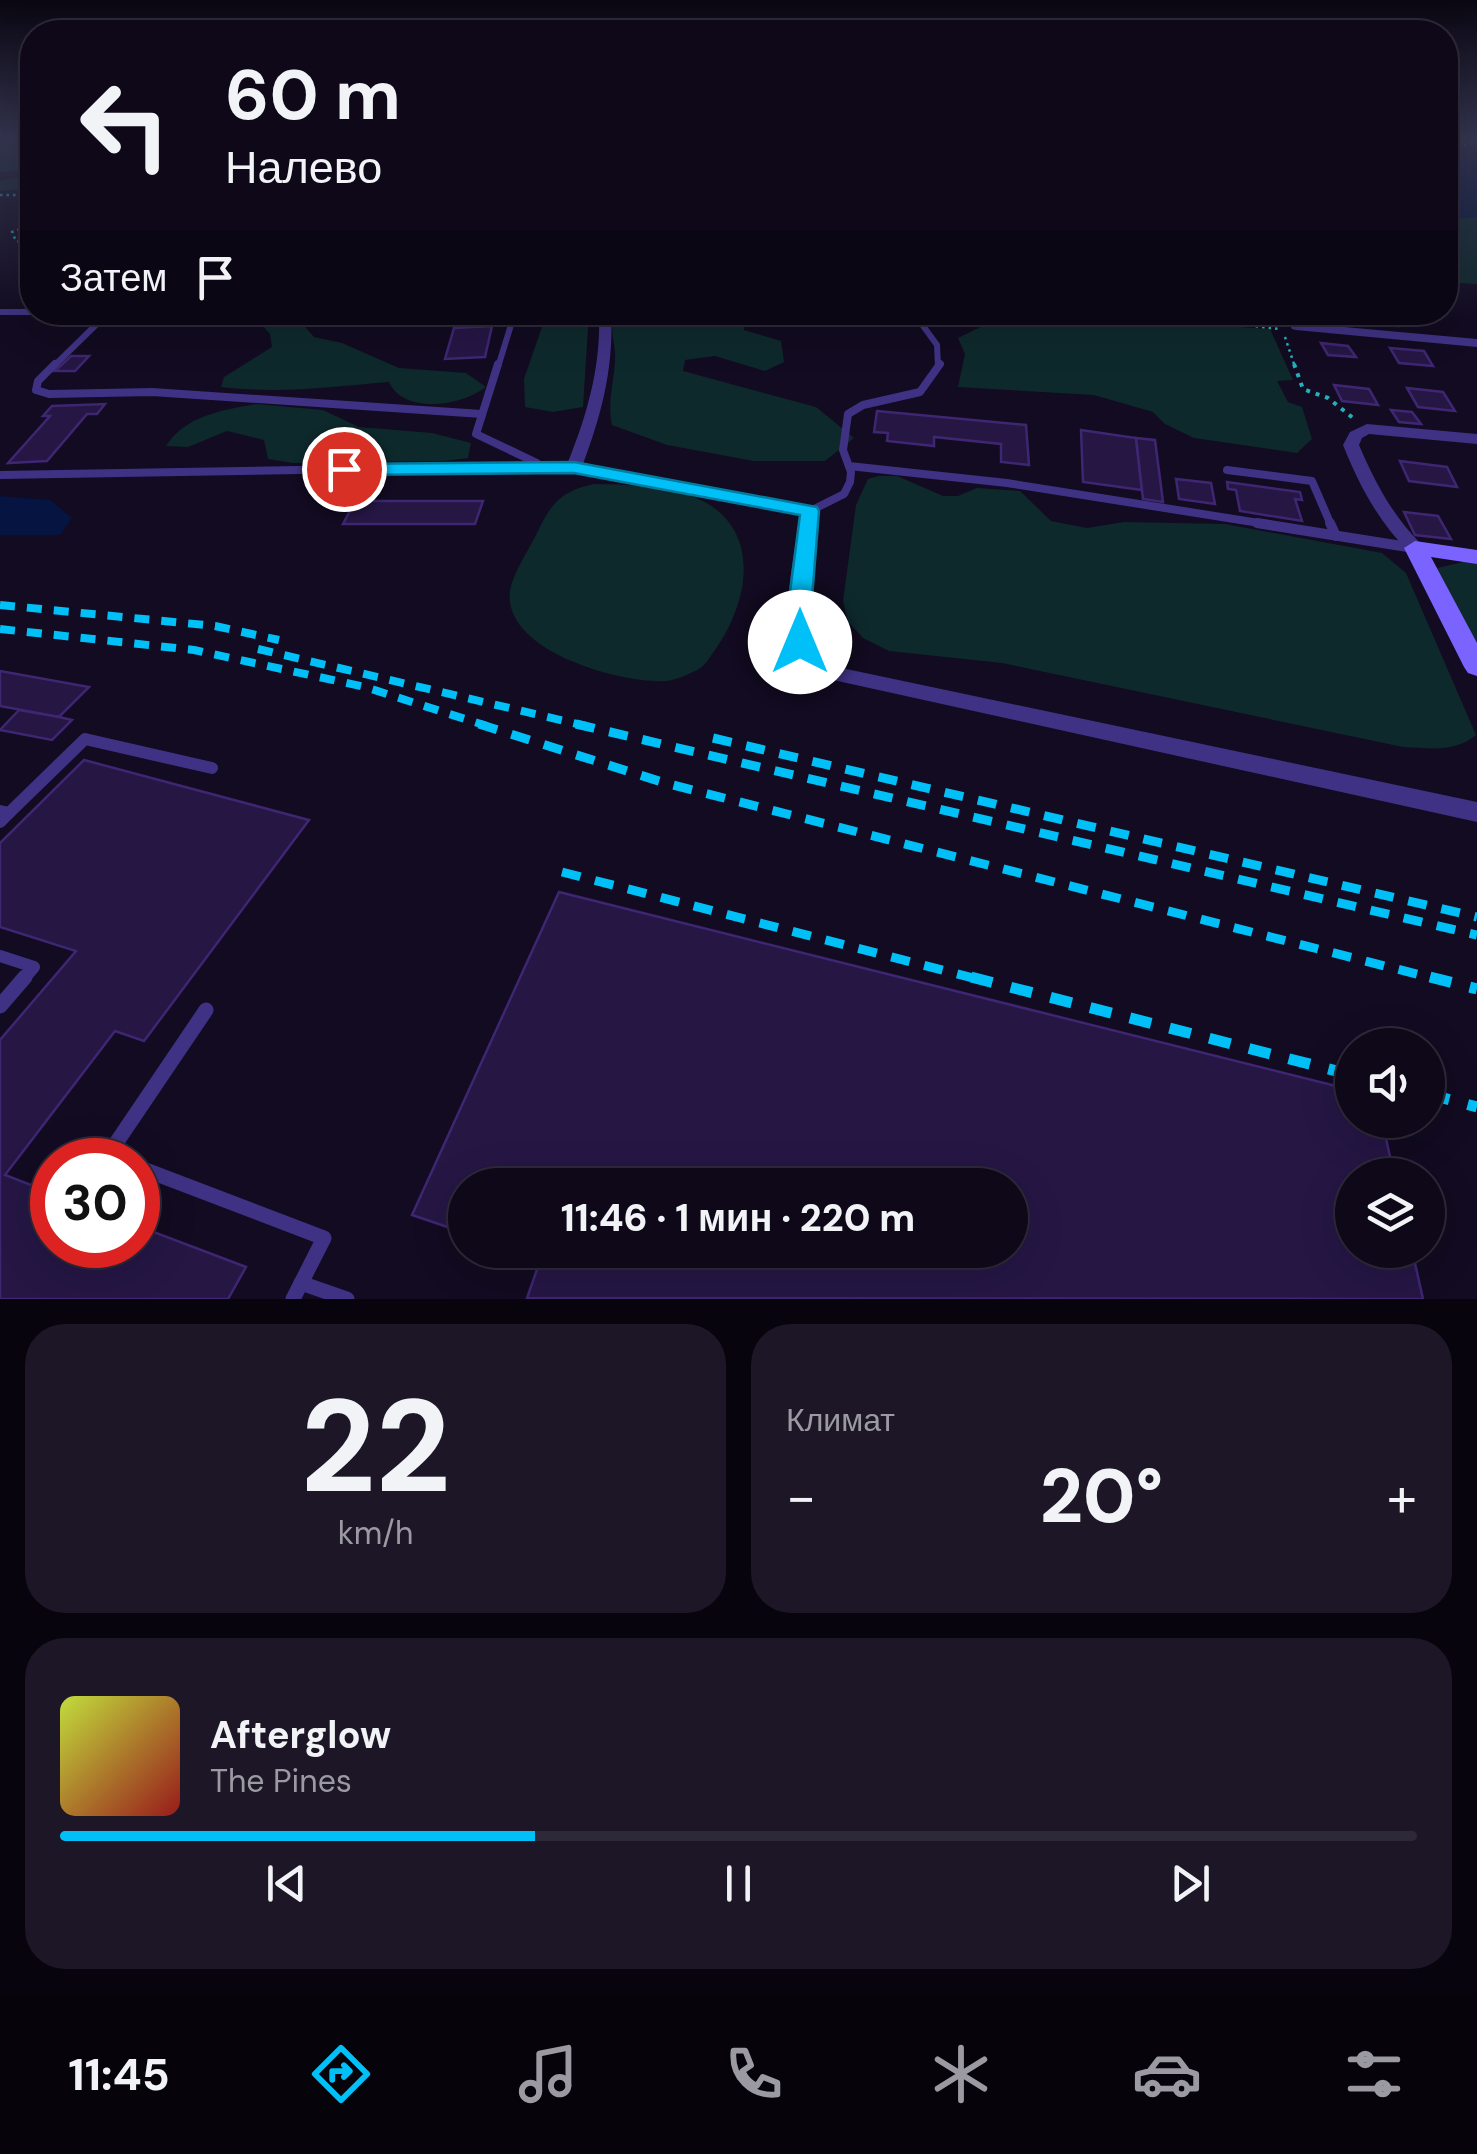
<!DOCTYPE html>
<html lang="ru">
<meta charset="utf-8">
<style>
:root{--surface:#0e0819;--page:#1c1626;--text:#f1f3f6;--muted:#9b9aa2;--line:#2e2938;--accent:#00c0f7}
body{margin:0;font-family:"DM Sans",sans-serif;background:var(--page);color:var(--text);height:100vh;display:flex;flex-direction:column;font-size:38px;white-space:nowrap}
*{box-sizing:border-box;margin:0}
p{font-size:32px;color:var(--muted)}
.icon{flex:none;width:55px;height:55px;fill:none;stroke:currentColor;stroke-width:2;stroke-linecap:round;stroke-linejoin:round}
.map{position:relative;height:1299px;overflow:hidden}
.side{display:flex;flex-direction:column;gap:25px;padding:25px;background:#08040e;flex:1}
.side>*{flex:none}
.top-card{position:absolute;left:20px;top:20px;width:1438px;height:305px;border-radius:40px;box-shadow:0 10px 40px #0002,0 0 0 2px var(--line);background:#0e0819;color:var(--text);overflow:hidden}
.buttons{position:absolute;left:1335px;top:1028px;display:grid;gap:20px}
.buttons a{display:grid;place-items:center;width:110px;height:110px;border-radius:50%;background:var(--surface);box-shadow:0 10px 40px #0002,0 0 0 2px var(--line);font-size:50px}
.speed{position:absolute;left:30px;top:1138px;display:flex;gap:20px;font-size:50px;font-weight:700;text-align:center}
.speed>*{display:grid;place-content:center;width:130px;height:130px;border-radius:50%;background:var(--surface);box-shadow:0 10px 40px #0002,0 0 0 2px var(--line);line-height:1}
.speed .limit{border:15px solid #d22;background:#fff;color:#111}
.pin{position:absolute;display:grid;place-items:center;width:85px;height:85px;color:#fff;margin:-42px;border:5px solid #fff;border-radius:50%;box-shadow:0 2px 10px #0007}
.me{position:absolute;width:110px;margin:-55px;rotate:0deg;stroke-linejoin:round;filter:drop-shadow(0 0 8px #0008)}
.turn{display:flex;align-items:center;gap:35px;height:210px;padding:0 40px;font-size:45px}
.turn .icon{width:130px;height:130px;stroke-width:2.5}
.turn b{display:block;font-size:70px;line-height:85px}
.then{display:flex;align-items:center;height:95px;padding:0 40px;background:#0003;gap:20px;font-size:38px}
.big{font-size:75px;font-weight:800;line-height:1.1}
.side .tile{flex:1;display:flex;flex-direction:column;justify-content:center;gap:15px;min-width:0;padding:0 35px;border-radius:40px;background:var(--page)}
.side .dial{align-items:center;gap:0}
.dial b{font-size:130px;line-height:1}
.song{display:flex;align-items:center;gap:30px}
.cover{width:120px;height:120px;border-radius:15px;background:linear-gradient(135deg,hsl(70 70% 55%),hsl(0 70% 35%))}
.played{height:10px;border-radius:5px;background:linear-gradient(90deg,var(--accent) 35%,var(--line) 35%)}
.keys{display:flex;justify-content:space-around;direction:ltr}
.heat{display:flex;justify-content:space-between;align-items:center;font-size:55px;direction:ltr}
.side .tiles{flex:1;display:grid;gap:25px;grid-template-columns:1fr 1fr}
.tile:last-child{grid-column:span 2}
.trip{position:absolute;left:448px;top:1168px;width:580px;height:100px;border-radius:50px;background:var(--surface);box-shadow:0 10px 40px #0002,0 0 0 2px var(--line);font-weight:800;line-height:100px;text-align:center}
.tab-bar{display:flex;height:160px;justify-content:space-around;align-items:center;background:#06030a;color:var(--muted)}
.tab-bar .icon{width:70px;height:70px}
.tab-bar .current{color:var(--accent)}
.tab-bar b{font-size:45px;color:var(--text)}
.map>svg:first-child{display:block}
.green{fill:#0e292c}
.water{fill:#051440}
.building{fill:#251644;stroke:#3e2672;stroke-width:2.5}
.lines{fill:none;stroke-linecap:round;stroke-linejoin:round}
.path-far1{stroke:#24b1bb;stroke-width:2.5;stroke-dasharray:2.5 4;stroke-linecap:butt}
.path{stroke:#24b1bb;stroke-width:4;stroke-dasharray:4 6;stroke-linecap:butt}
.service-far4{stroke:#3f3284;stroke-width:6}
.service-far3{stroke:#3f3284;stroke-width:8}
.service-far2{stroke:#3f3284;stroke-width:10}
.service-far1{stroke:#3f3284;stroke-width:12}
.service{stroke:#3f3284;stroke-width:15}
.minor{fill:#3f3284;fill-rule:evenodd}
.secondary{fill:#7a63ff;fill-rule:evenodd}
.rail-far2{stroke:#00c0f7;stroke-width:8;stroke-dasharray:15 12;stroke-linecap:butt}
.rail-far1{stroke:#00c0f7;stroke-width:9;stroke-dasharray:19 15;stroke-linecap:butt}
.rail{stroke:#00c0f7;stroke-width:11;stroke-dasharray:22 19;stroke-linecap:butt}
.route{fill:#00c0f7;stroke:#007da1;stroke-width:2.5}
</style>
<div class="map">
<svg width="1477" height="1299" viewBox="0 0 1477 1299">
<rect width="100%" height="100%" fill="#120b21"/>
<g class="green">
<path d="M 0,140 L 32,140 L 32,188 L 0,191 L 0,181 L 22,177 L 21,171 L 0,172 Z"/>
<path d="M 1477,217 L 1477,284 L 1445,282 L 1445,219 Z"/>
<path d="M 1011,312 L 1270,329 L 1293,380 L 1277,381 L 1288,402 L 1302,407 L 1312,439 L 1297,453 L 1194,438 L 1165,424 L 1153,412 L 1094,395 L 958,387 L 965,354 L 958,338 Z"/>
<path d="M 540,313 L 589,313 L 583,407 L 553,412 L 525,407 L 524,379 L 542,327 Z"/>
<path d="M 615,313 L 735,313 L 744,320 L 744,330 L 781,341 L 784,362 L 765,371 L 715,356 L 685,360 L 683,371 L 816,407 L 854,438 L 825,461 L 754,461 L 667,445 L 612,425 C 607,401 614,383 615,360 C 616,342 608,330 615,313 Z"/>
<path d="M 276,318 L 298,319 L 314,337 L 342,343 L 399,368 L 466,373 L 486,387 C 462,406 404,415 389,382 C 328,387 282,394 221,387 L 224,377 L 272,347 L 270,334 L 262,325 Z"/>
<path d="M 256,404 L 323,410 L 359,427 L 432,433 L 471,443 L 468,458 L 445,461 L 293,463 L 268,459 L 264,440 L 227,431 L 188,447 L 166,446 C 185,416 222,410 256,404 Z"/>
<path d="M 879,476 L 897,476 L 943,496 L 958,496 L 977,488 L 1020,491 L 1051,521 L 1087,528 L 1124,522 L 1225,524 L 1382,553 L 1406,573 L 1476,735 C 1454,753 1431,748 1403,747 L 1002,663 L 889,651 L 863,638 L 848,622 L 843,601 L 856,505 L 868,479 Z"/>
<path d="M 594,484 C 632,485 688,485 718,511 C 761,547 743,611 715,650 C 709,658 705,667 695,671 C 687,675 675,680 667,681 C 621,684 502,651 510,591 C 513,573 528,551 536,535 C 550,505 560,491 594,484 Z"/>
<path d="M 1472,560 L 1477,561 L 1477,645 L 1437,568 Z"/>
</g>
<g class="water">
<path d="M 1477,158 L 1477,217 L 1445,219 L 1445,159 Z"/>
<path d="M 0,496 L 50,500 L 72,518 L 60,535 L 0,535 Z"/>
</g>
<g class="building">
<path d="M 1362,314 L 1387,315 L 1397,326 L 1371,325 Z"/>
<path d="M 492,326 L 485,357 L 445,359 L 454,328 Z"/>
<path d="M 1321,343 L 1348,346 L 1356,357 L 1328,355 Z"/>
<path d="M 1390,348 L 1424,351 L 1433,366 L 1399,363 Z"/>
<path d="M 71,356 L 89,356 L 75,371 L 55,371 Z"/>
<path d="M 1334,385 L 1369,389 L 1378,405 L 1342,401 Z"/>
<path d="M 1407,388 L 1443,392 L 1455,411 L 1418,407 Z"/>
<path d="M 105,404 L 97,414 L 87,414 L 47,461 L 8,463 L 50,416 L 43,416 L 52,406 Z"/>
<path d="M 1391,410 L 1412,412 L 1421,424 L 1399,422 Z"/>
<path d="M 877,411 L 1026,425 L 1029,465 L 1001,462 L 1001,444 L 934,437 L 934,446 L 887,441 L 888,433 L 874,432 Z"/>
<path d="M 1081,430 L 1136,438 L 1142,490 L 1083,482 Z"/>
<path d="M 1136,438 L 1155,440 L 1163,502 L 1143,499 Z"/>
<path d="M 1400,461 L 1447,467 L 1457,487 L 1409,481 Z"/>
<path d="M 1176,479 L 1211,483 L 1215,504 L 1179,499 Z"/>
<path d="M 1227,482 L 1300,492 L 1302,500 L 1295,499 L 1302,521 L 1240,511 L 1236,490 L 1228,489 Z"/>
<path d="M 355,501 L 483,501 L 475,524 L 343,524 Z"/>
<path d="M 1404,512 L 1438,516 L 1451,539 L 1415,535 Z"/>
<path d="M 0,671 L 89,687 L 59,717 L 0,706 Z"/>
<path d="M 19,710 L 59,717 L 72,720 L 52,740 L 0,730 Z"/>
<path d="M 84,760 L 309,820 L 144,1041 L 115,1031 L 5,1175 L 52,1193 L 52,1245 L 138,1245 L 138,1226 L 246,1267 L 228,1299 L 0,1299 L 0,1040 L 76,951 L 0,927 L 0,843 Z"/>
<path d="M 559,892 L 1352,1090 L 1352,1120 L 1382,1120 L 1394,1175 L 1352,1175 L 1352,1250 L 1412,1250 L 1423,1299 L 527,1298 L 541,1258 L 516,1250 L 1010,1250 L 1010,1185 L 465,1185 L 465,1233 L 412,1215 Z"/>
</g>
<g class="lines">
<g class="path-far1">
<path d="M 1445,150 L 1477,142"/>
<path d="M 0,195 L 32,195"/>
<path d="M 32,225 L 12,232 L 16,241 L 32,244"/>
<path d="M 1133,312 L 1279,329"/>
<path d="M 1285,337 L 1295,367"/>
</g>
<path class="path" d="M 1294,364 L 1303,389 L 1328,398 L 1353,418"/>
<g class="service-far4">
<path d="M 0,312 L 32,312"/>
<path d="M 913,312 L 937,345 L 938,367"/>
<path d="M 53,367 L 109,312"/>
<path d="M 498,367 L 515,312"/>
</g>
<g class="service-far3">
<path d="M 55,364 L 38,381 L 36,390 L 49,394 L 152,392 L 482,414"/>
<path d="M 498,364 L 476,434 L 537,463"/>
<path d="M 849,466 L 1007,483 L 1272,525"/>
<path d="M 1227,470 L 1312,481 L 1331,525"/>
<path d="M 0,475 L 543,466"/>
<path d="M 810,511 L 844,494 L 850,482 L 851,472 L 843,450 L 848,414 L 863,405 L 920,392 L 940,364"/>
</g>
<g class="service-far2">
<path d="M 1257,523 L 1414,548"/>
<path d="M 1330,523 L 1336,536"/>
</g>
<g class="service-far1">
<path d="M 0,811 L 9,813 L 0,822"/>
<path d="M 9,813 L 85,739 L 212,768"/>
<path d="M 0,956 L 34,967 L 23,980"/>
</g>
<g class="service">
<path d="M 0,1006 L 25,977"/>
<path d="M 120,1160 L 108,1155 L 206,1010"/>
<path d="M 138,1167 L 324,1238 L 293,1299"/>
<path d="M 301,1283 L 347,1299"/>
</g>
<g class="minor">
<path d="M 599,312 L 611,312 C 614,367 602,413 583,464 L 816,507 L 818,511 C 814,544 795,626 817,653 C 822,659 830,663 837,667 L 1477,802 L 1477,822 L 824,678 C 817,674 809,671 804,665 C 774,630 795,555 801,514 L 574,472 L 543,471 L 535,466 L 543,461 L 568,462 C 588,412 601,366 599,312 Z"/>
<path d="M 1282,312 L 1294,312 L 1300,323 L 1477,339 L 1477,347 L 1296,330 L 1292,329 Z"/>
<path d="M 1367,424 L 1477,434 L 1477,444 L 1369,434 L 1362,438 L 1359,445 C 1375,482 1392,515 1421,544 L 1424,548 L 1421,552 L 1409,552 C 1378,521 1359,485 1343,445 L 1350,432 Z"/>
</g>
<path class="secondary" d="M 1415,541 L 1477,550 L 1477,564 L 1431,557 L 1477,643 L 1477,676 L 1468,673 L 1464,667 L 1404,548 Z"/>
<g class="rail-far2">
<path d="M 0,605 L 215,626 L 279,640"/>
<path d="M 0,629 L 194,650 L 365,687 L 487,726"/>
<path d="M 258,649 L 586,726"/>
</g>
<g class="rail-far1">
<path d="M 479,724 L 665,783 L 1440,980"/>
<path d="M 576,724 L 1477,935"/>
<path d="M 713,738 L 1477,917"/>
<path d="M 562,872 L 981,980"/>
</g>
<g class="rail">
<path d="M 971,977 L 1352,1075"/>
<path d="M 1430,977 L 1477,989"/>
<path d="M 1428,1094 L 1477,1107"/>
</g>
</g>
<linearGradient id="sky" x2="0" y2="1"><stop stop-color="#0a0612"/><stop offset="0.43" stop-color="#33344e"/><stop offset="1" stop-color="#33344e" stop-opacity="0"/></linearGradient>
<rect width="1477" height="322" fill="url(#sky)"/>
<path class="route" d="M 574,462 L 817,507 L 819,511 L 808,648 L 793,648 L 786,623 L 800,515 L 574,473 L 344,475 L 335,469 L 344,464 Z"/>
</svg>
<div class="buttons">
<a><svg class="icon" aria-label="sound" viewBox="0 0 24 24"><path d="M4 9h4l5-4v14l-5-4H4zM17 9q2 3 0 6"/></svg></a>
<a><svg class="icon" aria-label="layers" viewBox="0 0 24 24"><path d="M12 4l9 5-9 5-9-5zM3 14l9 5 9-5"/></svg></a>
</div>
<div class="speed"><div class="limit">30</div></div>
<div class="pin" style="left:344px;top:469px;background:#d93025"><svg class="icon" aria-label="arrive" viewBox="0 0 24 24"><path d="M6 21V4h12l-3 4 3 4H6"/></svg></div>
<svg class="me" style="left:800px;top:642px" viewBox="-20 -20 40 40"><circle r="19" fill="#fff"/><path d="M0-13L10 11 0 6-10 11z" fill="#00c0f7"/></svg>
<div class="trip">11:46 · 1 мин · 220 m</div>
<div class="top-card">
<div class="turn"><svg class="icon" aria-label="left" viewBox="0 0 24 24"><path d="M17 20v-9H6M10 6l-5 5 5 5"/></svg><div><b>60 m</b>Налево</div></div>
<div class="then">Затем<svg class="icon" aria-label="arrive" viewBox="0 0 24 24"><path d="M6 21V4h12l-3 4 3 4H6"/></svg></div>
</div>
</div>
<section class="side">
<div class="tiles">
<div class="tile dial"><b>22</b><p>km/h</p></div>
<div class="tile"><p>Климат</p>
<div class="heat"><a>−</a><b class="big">20°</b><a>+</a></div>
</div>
<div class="tile">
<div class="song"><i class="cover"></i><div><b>Afterglow</b><p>The Pines</p></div></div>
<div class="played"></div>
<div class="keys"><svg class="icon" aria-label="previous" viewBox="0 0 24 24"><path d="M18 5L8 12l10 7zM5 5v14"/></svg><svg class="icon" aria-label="pause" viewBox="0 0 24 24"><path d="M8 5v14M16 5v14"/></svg><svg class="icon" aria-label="next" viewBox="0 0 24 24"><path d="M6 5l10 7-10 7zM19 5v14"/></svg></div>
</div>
</div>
</section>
<nav class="tab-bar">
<b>11:45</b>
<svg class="icon current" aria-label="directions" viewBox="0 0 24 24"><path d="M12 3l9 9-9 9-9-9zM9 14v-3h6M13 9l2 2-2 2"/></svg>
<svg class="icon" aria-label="music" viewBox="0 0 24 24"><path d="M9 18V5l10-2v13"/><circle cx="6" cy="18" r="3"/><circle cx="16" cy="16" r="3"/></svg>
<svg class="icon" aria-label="phone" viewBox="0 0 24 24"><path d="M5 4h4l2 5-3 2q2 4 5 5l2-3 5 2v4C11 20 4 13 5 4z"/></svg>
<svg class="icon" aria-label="climate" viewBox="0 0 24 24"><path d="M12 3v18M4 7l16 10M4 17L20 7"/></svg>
<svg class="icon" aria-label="car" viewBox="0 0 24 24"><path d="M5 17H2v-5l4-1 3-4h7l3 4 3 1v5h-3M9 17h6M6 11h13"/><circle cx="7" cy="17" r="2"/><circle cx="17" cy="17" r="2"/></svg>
<svg class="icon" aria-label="filters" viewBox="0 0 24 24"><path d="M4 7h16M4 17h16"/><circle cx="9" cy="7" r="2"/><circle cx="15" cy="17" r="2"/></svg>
</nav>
